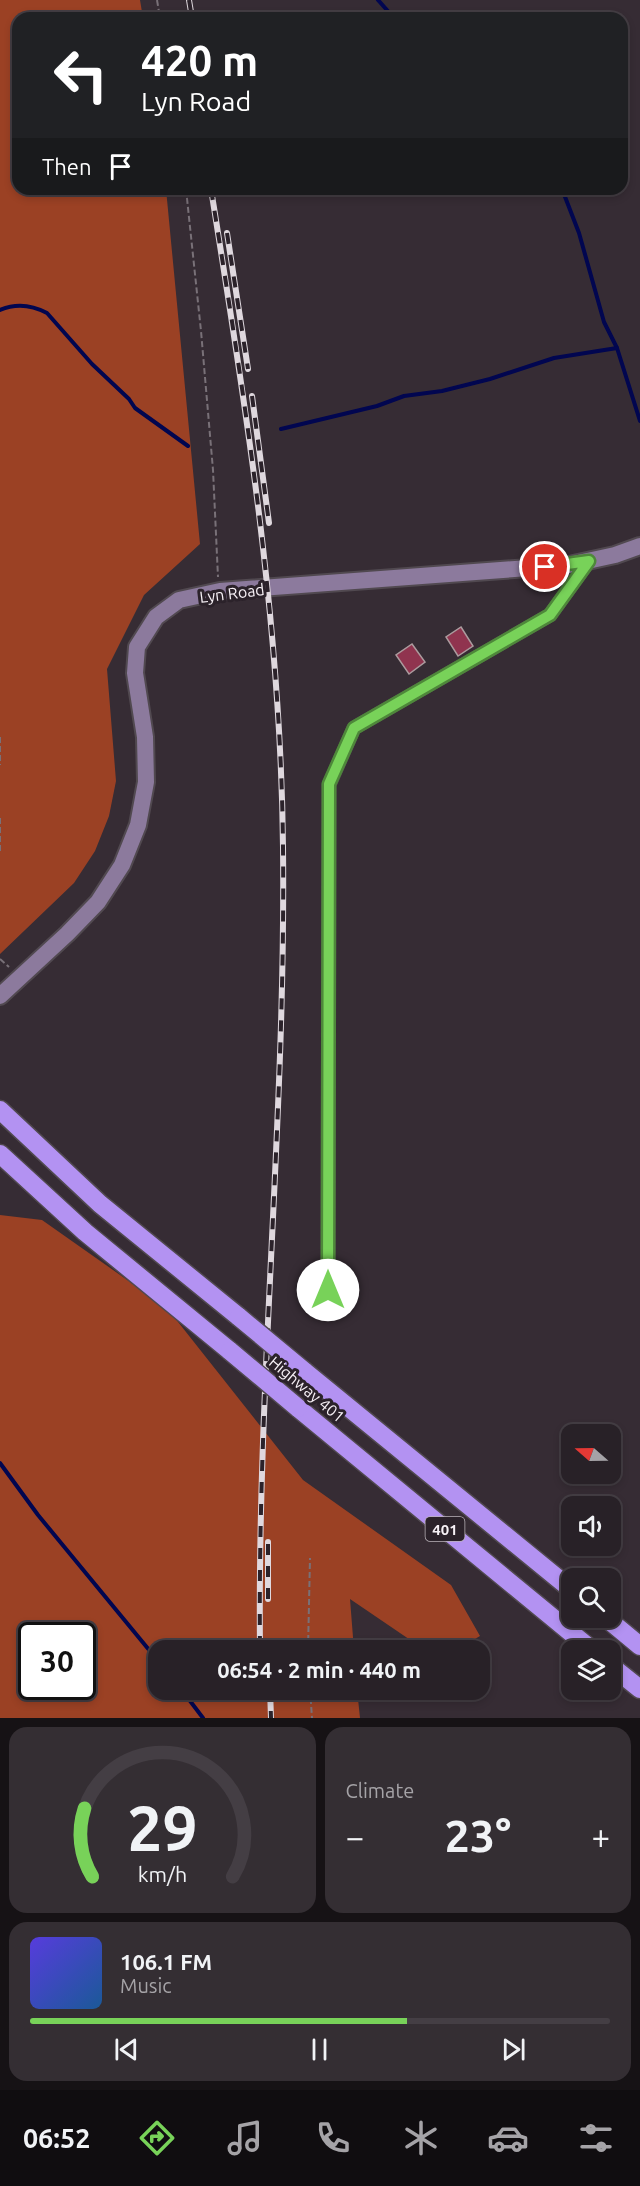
<!DOCTYPE html>
<meta charset="utf-8">
<style>
:root{--surface:#282127;--page:#342e33;--text:#f1f3f6;--muted:#a5a3a7;--line:#443e44;--accent:#78d259}
body{margin:0;font-family:Ubuntu,sans-serif;background:var(--page);color:var(--text);height:100vh;display:flex;flex-direction:column;font-size:22px;white-space:nowrap}
*{box-sizing:border-box;margin:0}
p{font-size:20px;color:var(--muted)}
.icon{flex:none;width:33px;height:33px;fill:none;stroke:currentColor;stroke-width:2;stroke-linecap:round;stroke-linejoin:round}
.map{position:relative;height:1718px;overflow:hidden}
.details{display:flex;flex-direction:column;gap:9px;padding:9px;background:#161215;flex:1}
.details>*{flex:none}
.guide{position:absolute;left:12px;top:12px;width:616px;height:183px;border-radius:18px;box-shadow:0 3px 9px #0003,0 0 0 2px var(--line);background:#202124;color:#fff;overflow:hidden}
.needle{width:39px;rotate:290deg}
.controls{position:absolute;left:561px;top:1424px;display:grid;gap:12px}
.controls a{display:grid;place-items:center;width:60px;height:60px;border-radius:12px;background:var(--surface);box-shadow:0 3px 9px #0003,0 0 0 2px var(--line);font-size:30px}
.speed{position:absolute;left:18px;top:1622px;display:flex;gap:12px;font-size:30px;font-weight:700;text-align:center}
.speed>*{display:grid;place-content:center;width:78px;height:78px;border-radius:50%;background:var(--surface);box-shadow:0 3px 9px #0003,0 0 0 2px var(--line);line-height:1}
.speed .limit{border:3px solid #111;border-radius:9px;background:#fff;color:#111}
.pin{position:absolute;display:grid;place-items:center;width:51px;height:51px;color:#fff;margin:-26px;border:3px solid #fff;border-radius:50%;box-shadow:0 2px 6px #0007}
.me{position:absolute;width:66px;margin:-33px;rotate:0deg;stroke-linejoin:round;filter:drop-shadow(0 0 4px #0008)}
.turn{display:flex;align-items:center;gap:21px;height:126px;padding:0 30px;font-size:27px}
.turn .icon{width:78px;height:78px;stroke-width:2.5}
.turn b{display:block;font-size:42px;line-height:51px}
.then{display:flex;align-items:center;height:57px;padding:0 30px;background:#0003;gap:12px;font-size:22px}
.big{font-size:45px;font-weight:700;line-height:1.1}
.details .tile{flex:1;display:flex;flex-direction:column;justify-content:center;gap:9px;min-width:0;padding:0 21px;border-radius:18px;background:var(--page)}
.details .dial{align-items:center;gap:0}
.dial svg{height:156px;overflow:visible;fill:none;stroke:var(--line);stroke-width:7;stroke-linecap:round;text-anchor:middle}
.dial text{fill:var(--text);stroke:none}
.song{display:flex;align-items:center;gap:18px}
.cover{width:72px;height:72px;border-radius:9px;background:linear-gradient(135deg,hsl(250 70% 55%),hsl(210 70% 35%))}
.played{height:6px;border-radius:3px;background:linear-gradient(90deg,var(--accent) 65%,var(--line) 65%)}
.keys{display:flex;justify-content:space-around;direction:ltr}
.heat{display:flex;justify-content:space-between;align-items:center;font-size:33px;direction:ltr}
.details .tiles{flex:1;display:grid;gap:9px;grid-template-columns:1fr 1fr}
.tile:last-child{grid-column:span 2}
.trip{position:absolute;left:148px;top:1640px;width:342px;height:60px;border-radius:18px;background:var(--surface);box-shadow:0 3px 9px #0003,0 0 0 2px var(--line);font-weight:700;line-height:60px;text-align:center}
.tab-bar{display:flex;height:96px;justify-content:space-around;align-items:center;background:#100d10;color:var(--muted)}
.tab-bar .icon{width:42px;height:42px}
.tab-bar .selected{color:var(--accent)}
.tab-bar b{font-size:27px;color:var(--text)}
.map>svg:first-child{display:block}
.forest{fill:#9b4124;fill-rule:evenodd}
.lines{fill:none;stroke-linecap:round;stroke-linejoin:round}
.stream{stroke:#010650;stroke-width:4}
.building{fill:#90344f;stroke:#ac9b9e;stroke-width:1.5}
.street-casing{stroke:#514950;stroke-width:15}
.secondary-casing{stroke:#514950;stroke-width:20}
.highway-casing{stroke:#514950;stroke-width:21}
.path{stroke:#797178;stroke-width:2;stroke-dasharray:6 3;stroke-linecap:butt}
.street{stroke:#7b6f79;stroke-width:12}
.secondary{stroke:#8c7a9d;stroke-width:16}
.highway{stroke:#b392f2;stroke-width:18}
.rail-casing{stroke:#dfd8de;stroke-width:6}
.rail{stroke:#2b222a;stroke-width:4;stroke-dasharray:11;stroke-linecap:butt}
.highway-bridge-casing{stroke:#514950;stroke-width:21;stroke-linecap:butt}
.highway-bridge{stroke:#b392f2;stroke-width:18}
.route-casing{stroke:#4e883a;stroke-width:15}
.route{stroke:#78d259;stroke-width:10}
.labels{text-anchor:middle;dominant-baseline:central;stroke-width:6;stroke-linejoin:round;paint-order:stroke}
.shield{fill:#2b222a;stroke:#bab3b9;stroke-width:1.5}
.shield-label{font-size:15px;font-weight:bold;fill:#f7f1f6}
.street-label{font-size:16px;fill:#f7f1f6;stroke:#2b222a}
</style>
<div class="map">
<svg width="640" height="1718" viewBox="0 0 640 1718">
<rect width="100%" height="100%" fill="#362c34"/>
<g class="forest">
<path d="M 0,0 L 140,0 L 143,18 L 18,18 L 18,189 L 166,189 L 200,544 L 144,595 L 107,669 L 116,781 L 109,816 L 95,851 L 74,883 L 0,954 Z"/>
<path d="M 0,1215 L 42,1220 L 167,1308 L 303,1480 L 451,1585 L 480,1636 L 456,1650 L 425,1650 L 350,1599 L 354,1650 L 159,1650 L 159,1689 L 357,1689 L 360,1718 L 0,1718 ZM 32,1635 L 82,1635 L 82,1686 L 32,1686 Z"/>
</g>
<g class="lines">
<g class="stream">
<path d="M 378,0 L 394,18"/>
<path d="M 562,189 L 579,233 L 604,322 L 617,348 L 640,421"/>
<path d="M 0,310 C 16,303 32,305 47,313 L 92,364 L 129,399 L 135,408 L 188,446"/>
<path d="M 281,429 L 377,406 L 404,396 L 442,391 L 490,379 L 554,358 L 617,348"/>
<path d="M 0,1463 L 38,1515 L 159,1662"/>
<path d="M 181,1689 L 203,1718"/>
</g>
</g>
<g class="building">
<path d="M 461,627 L 473,646 L 458,656 L 446,637 Z"/>
<path d="M 412,644 L 425,662 L 409,674 L 396,655 Z"/>
</g>
<g class="lines">
<g class="street-casing">
<path id="street" d="M 328,1290 L 329,785 L 354,728 L 550,615 L 589,561"/>
</g>
<g class="secondary-casing">
<path id="secondary" d="M 0,996 L 67,934 L 98,902 L 122,865 L 138,825 L 146,782 L 145,737 L 135,673 L 137,647 L 156,617 L 179,600 L 220,591 L 569,565 L 615,555 L 640,546"/>
</g>
<g class="highway-casing">
<g id="highway">
<path d="M 0,1110 L 100,1204 L 239,1317"/>
<path d="M 0,1154 L 85,1232 L 230,1351"/>
<path d="M 304,1371 L 572,1590"/>
<path d="M 298,1408 L 592,1650"/>
<path d="M 605,1617 L 640,1646"/>
<path d="M 610,1665 L 640,1689"/>
</g>
</g>
<g class="path">
<path d="M 157,0 L 160,18"/>
<path d="M 186,189 L 201,331 L 213,470 L 218,577"/>
<path d="M 0,737 L 0,765"/>
<path d="M 0,818 L 0,852"/>
<path d="M 0,959 L 9,967"/>
<path d="M 308,1650 L 310,1558"/>
<path d="M 310,1689 L 312,1718"/>
</g>
<use href="#street" class="street"/>
<use href="#secondary" class="secondary"/>
<use href="#highway" class="highway"/>
<g class="rail-casing">
<g id="rail">
<path d="M 189,0 L 192,18"/>
<path d="M 211,189 C 246,407 281,626 283,847 C 286,1115 257,1382 260,1650"/>
<path d="M 227,233 L 248,369"/>
<path d="M 252,396 L 269,523"/>
<path d="M 268,1599 L 268,1542"/>
<path d="M 270,1689 L 271,1718"/>
</g>
</g>
<use href="#rail" class="rail"/>
<g class="highway-bridge-casing">
<g id="highway-bridge">
<path d="M 239,1317 L 304,1371"/>
<path d="M 230,1351 L 298,1408"/>
</g>
</g>
<use href="#highway-bridge" class="highway-bridge"/>
</g>
<g class="lines">
<g class="route-casing">
<path id="route" d="M 328,1290 L 329,784 L 354,728 L 550,615 L 589,561 L 545,567"/>
</g>
<use href="#route" class="route"/>
</g>
<g class="labels">
<rect class="shield" x="425.5" y="1517" width="39" height="24" rx="4.5"/>
<g class="shield-label">
<text x="445" y="1529">401</text>
</g>
<g class="street-label">
<text transform="translate(232 593) rotate(-7)">Lyn Road</text>
<text transform="translate(307 1389) rotate(40)">Highway 401</text>
</g>
</g>
</svg>
<div class="controls">
<a><svg class="needle" viewBox="-14 -14 28 28"><path d="M0-13l5 13h-10z" fill="#e53935"/><path d="M0 13l5-13h-10z" fill="#a5a3a7"/></svg></a>
<a><svg class="icon" aria-label="sound" viewBox="0 0 24 24"><path d="M4 9h4l5-4v14l-5-4H4zM17 9q2 3 0 6"/></svg></a>
<a><svg class="icon" aria-label="search" viewBox="0 0 24 24"><circle cx="10" cy="10" r="6"/><path d="M15 15l6 6"/></svg></a>
<a><svg class="icon" aria-label="layers" viewBox="0 0 24 24"><path d="M12 4l9 5-9 5-9-5zM3 14l9 5 9-5"/></svg></a>
</div>
<div class="speed"><div class="limit">30</div></div>
<div class="pin" style="left:545px;top:567px;background:#d93025"><svg class="icon" aria-label="arrive" viewBox="0 0 24 24"><path d="M6 21V4h12l-3 4 3 4H6"/></svg></div>
<svg class="me" style="left:328px;top:1290px" viewBox="-20 -20 40 40"><circle r="19" fill="#fff"/><path d="M0-13L10 11 0 6-10 11z" fill="#78d259"/></svg>
<div class="trip">06:54 · 2 min · 440 m</div>
<div class="guide">
<div class="turn"><svg class="icon" aria-label="left" viewBox="0 0 24 24"><path d="M17 20v-9H6M10 6l-5 5 5 5"/></svg><div><b>420 m</b>Lyn Road</div></div>
<div class="then">Then<svg class="icon" aria-label="arrive" viewBox="0 0 24 24"><path d="M6 21V4h12l-3 4 3 4H6"/></svg></div>
</div>
</div>
<section class="details">
<div class="tiles">
<div class="tile dial"><svg viewBox="0 0 100 80">
<path d="M14 69A42 42 0 1 1 86 69"/>
<path d="M14 69A42 42 0 0 1 10 34" stroke="#78d259"/>
<text x="50" y="56" font-size="32" font-weight="700">29</text>
<text x="50" y="72" font-size="11">km/h</text>
</svg></div>
<div class="tile"><p>Climate</p>
<div class="heat"><a>−</a><b class="big">23°</b><a>+</a></div>
</div>
<div class="tile">
<div class="song"><i class="cover"></i><div><b>106.1 FM</b><p>Music</p></div></div>
<div class="played"></div>
<div class="keys"><svg class="icon" aria-label="previous" viewBox="0 0 24 24"><path d="M18 5L8 12l10 7zM5 5v14"/></svg><svg class="icon" aria-label="pause" viewBox="0 0 24 24"><path d="M8 5v14M16 5v14"/></svg><svg class="icon" aria-label="next" viewBox="0 0 24 24"><path d="M6 5l10 7-10 7zM19 5v14"/></svg></div>
</div>
</div>
</section>
<nav class="tab-bar">
<b>06:52</b>
<svg class="icon selected" aria-label="directions" viewBox="0 0 24 24"><path d="M12 3l9 9-9 9-9-9zM9 14v-3h6M13 9l2 2-2 2"/></svg>
<svg class="icon" aria-label="music" viewBox="0 0 24 24"><path d="M9 18V5l10-2v13"/><circle cx="6" cy="18" r="3"/><circle cx="16" cy="16" r="3"/></svg>
<svg class="icon" aria-label="phone" viewBox="0 0 24 24"><path d="M5 4h4l2 5-3 2q2 4 5 5l2-3 5 2v4C11 20 4 13 5 4z"/></svg>
<svg class="icon" aria-label="climate" viewBox="0 0 24 24"><path d="M12 3v18M4 7l16 10M4 17L20 7"/></svg>
<svg class="icon" aria-label="car" viewBox="0 0 24 24"><path d="M5 17H2v-5l4-1 3-4h7l3 4 3 1v5h-3M9 17h6M6 11h13"/><circle cx="7" cy="17" r="2"/><circle cx="17" cy="17" r="2"/></svg>
<svg class="icon" aria-label="filters" viewBox="0 0 24 24"><path d="M4 7h16M4 17h16"/><circle cx="9" cy="7" r="2"/><circle cx="15" cy="17" r="2"/></svg>
</nav>
